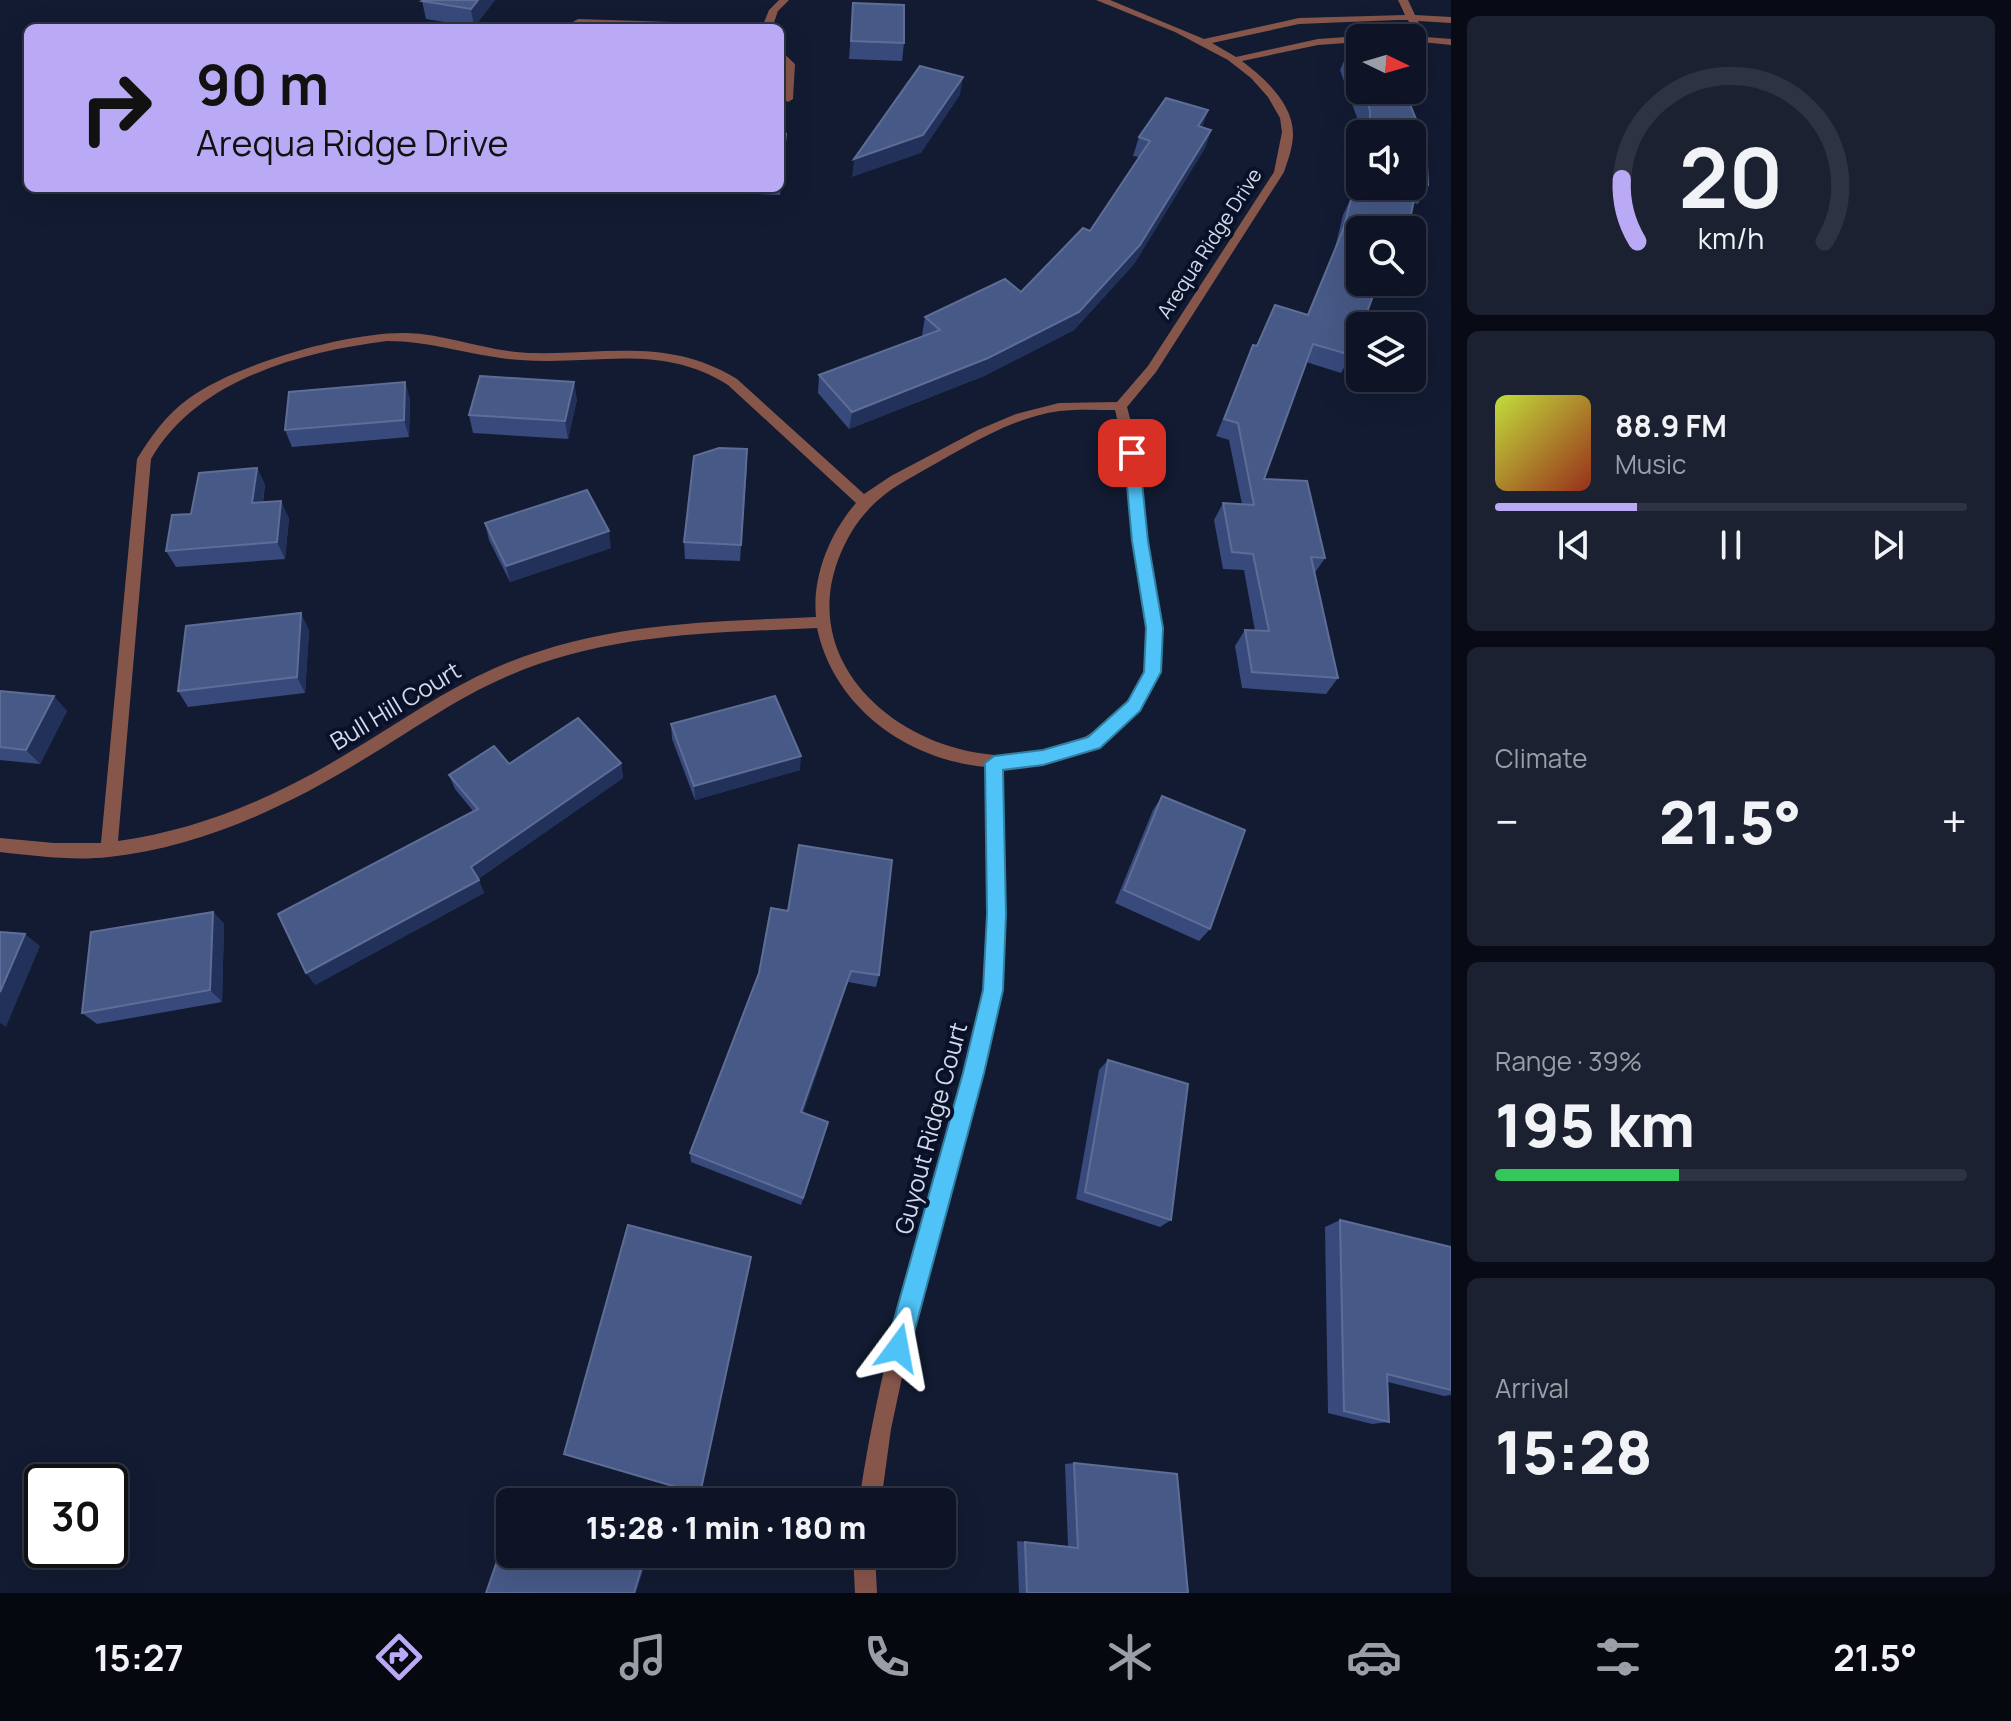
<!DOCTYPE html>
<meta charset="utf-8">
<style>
:root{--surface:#0e1426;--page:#1c2132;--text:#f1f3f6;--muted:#9b9ea7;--line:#2e3343;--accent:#baaaf6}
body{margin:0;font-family:Manrope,sans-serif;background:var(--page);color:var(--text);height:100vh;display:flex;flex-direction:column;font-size:30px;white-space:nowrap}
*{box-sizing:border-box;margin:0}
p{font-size:26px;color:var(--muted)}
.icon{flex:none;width:44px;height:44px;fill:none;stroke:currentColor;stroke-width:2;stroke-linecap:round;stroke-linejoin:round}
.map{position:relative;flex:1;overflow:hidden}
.panel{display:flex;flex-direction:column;gap:16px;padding:16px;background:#080b15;width:560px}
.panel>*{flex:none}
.top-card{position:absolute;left:24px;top:24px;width:760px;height:168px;border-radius:12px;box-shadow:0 8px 32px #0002,0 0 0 2px var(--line);background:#baaaf6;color:#111;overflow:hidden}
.needle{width:52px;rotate:95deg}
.controls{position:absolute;left:1346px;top:24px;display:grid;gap:16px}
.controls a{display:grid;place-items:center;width:80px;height:80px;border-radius:12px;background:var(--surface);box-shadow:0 8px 32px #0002,0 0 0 2px var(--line);font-size:40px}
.speed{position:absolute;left:24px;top:1464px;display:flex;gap:16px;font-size:40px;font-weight:700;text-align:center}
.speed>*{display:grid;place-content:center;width:104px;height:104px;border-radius:50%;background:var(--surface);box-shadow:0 8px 32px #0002,0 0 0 2px var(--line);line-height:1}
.speed .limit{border:4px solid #111;border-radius:12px;background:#fff;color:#111}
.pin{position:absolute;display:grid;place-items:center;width:68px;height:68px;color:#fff;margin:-34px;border-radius:16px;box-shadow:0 4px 12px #0006}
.me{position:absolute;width:88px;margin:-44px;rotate:13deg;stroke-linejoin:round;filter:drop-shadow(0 0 6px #0008)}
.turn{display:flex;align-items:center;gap:28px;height:168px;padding:0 40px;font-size:36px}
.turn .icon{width:104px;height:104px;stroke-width:2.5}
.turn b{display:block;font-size:56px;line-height:68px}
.big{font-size:60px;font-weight:800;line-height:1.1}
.panel .tile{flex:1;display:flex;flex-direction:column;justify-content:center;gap:12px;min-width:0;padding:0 28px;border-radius:12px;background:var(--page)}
.panel .dial{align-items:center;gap:0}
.dial svg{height:208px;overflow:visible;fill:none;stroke:var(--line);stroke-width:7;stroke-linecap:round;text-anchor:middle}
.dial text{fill:var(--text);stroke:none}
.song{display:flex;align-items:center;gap:24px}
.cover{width:96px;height:96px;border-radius:12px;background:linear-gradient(135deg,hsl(70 70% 55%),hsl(10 70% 35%))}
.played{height:8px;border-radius:4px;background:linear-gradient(90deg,var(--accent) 30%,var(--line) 30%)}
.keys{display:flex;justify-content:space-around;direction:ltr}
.heat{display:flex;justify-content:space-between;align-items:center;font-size:44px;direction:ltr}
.charge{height:12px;border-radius:6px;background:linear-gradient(90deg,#34c759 39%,var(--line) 0)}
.trip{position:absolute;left:496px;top:1488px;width:460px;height:80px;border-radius:12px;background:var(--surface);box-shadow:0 8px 32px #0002,0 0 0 2px var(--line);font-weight:800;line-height:80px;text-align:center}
.tab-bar{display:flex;height:128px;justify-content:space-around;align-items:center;background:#06080f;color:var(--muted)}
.tab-bar .icon{width:56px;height:56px}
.tab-bar .selected{color:var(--accent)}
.tab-bar b{font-size:36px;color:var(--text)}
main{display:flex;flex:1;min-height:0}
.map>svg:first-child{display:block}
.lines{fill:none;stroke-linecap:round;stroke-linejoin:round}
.minor{fill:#87564b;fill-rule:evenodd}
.wall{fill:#374a7b}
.shaded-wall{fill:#213159}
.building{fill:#475987;stroke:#5d6d96;stroke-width:2}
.route{fill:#4fc3f7;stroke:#337fa1;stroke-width:2}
.labels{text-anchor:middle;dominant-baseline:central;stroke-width:8;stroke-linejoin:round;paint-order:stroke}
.far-street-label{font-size:20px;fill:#d2d9e9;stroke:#091128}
.street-label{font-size:24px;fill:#d2d9e9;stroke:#091128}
</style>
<main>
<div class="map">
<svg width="1451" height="1593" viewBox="0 0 1451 1593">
<rect width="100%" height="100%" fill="#121b32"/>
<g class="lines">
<g class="minor">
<path d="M 779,0 L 789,0 L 778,11 L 772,28 L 578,25 L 573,22 L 578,19 L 763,25 L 769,10 Z"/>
<path d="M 1096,0 L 1110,0 L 1204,39 L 1299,18 L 1405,15 L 1398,0 L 1408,0 L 1415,15 L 1451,17 L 1451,23 L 1418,21 L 1426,37 L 1451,39 L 1451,45 L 1412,41 L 1411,37 L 1416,36 L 1408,20 L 1397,20 L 1299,24 L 1212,43 L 1236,57 L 1318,39 L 1360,36 L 1364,38 L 1360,38 L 1360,42 L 1318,45 L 1242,61 C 1264,78 1293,103 1293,134 C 1293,147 1288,160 1284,172 L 1156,372 L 1127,407 C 1132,426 1138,446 1140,466 C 1144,493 1143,519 1147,546 C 1153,582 1164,618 1161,655 C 1155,732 1070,767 1002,768 L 1005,914 L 1002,990 L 983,1073 L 914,1321 L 891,1429 L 881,1502 L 859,1502 C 875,1391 904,1286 935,1178 C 952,1117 974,1054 984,991 C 995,923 987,837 986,767 C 908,760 834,708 817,628 C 711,633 608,633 508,676 C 454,699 407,734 356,764 C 282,809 196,848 109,857 C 73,861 36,856 0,852 L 0,838 L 54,843 L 101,843 L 137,459 C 151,436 166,415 188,399 C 235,364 347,332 406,333 C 448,334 488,352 531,353 C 605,355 669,337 737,379 L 864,494 L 891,476 L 978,430 L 1016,414 L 1059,403 L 1117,402 L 1148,366 L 1274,172 L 1282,132 L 1280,118 L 1268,97 L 1251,78 L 1228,60 L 1175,32 ZM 387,341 C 433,341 475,357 520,360 C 595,366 659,342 728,385 L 856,503 C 830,533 812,576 816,617 C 704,622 601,622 495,668 C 443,691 397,724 348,753 C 278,796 200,830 118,841 L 151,459 C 197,379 301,352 387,341 ZM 1115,410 C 1119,428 1125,445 1127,463 C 1130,489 1130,516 1133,542 C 1138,585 1158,636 1142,679 C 1136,694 1123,706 1112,717 C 1007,816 783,710 838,560 C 853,521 875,497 912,477 C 958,452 1007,418 1060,411 C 1078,409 1097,410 1115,410 Z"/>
<path d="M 780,50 L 795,64 L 793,99 L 788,102 L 783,99 L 785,64 L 780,59 Z"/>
<path d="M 853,1554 L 875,1554 L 877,1593 L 855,1593 Z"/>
</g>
</g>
<g class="wall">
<path d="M 424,0 L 495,0 L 474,27 L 426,19 L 422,1 Z"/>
<path d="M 853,3 L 904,43 L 902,61 L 849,59 Z"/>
<path d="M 1348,52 L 1360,52 L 1360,90 L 1404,90 L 1428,185 L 1418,204 L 1413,203 L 1360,230 L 1351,355 L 1341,373 L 1306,362 L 1264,479 L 1325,558 L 1314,574 L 1338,678 L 1326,694 L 1242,688 L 1235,646 L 1245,630 L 1255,631 L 1244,570 L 1223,569 L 1214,520 L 1223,503 L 1242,504 L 1229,440 L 1216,436 L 1253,345 L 1257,346 L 1307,315 L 1335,248 L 1343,215 L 1352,196 L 1361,198 L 1361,186 L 1412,186 L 1412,134 L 1361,134 L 1361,129 L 1340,70 Z"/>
<path d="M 1208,110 L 1202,127 L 1211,130 L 1205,148 L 1134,264 L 1074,330 L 984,376 L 849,429 L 818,393 L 819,375 L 923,336 L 922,335 L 925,317 L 1021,292 L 1090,231 L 1139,157 L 1133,156 L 1139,137 Z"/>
<path d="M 780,134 L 785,152 L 780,195 L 736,193 L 736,188 L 780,188 Z"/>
<path d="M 405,382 L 410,400 L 409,437 L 292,447 L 285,430 Z"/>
<path d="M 577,399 L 568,439 L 473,433 L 469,415 Z"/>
<path d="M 747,466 L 740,561 L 685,559 L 684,542 Z"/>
<path d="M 257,468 L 265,485 L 263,503 L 289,518 L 285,559 L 176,567 L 166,551 L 191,514 Z"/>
<path d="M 485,523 L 611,548 L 510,582 L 489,540 Z"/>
<path d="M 309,630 L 305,693 L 188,707 L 178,691 Z"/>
<path d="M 0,691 L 67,711 L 40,764 L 0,760 Z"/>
<path d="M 671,724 L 800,770 L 695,800 L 672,739 Z"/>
<path d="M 621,763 L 623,778 L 478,879 L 484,893 L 315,985 L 473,811 L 455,789 L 449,775 L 509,764 Z"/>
<path d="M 1162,796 L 1210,929 L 1199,941 L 1115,903 L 1153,810 Z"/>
<path d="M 788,911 L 879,975 L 876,987 L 848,982 L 803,1113 L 826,1131 L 801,1205 L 691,1162 L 690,1153 Z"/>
<path d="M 213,912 L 224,924 L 222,1002 L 97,1024 L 82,1013 Z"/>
<path d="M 1108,1060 L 1171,1220 L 1160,1227 L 1076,1199 L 1099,1070 Z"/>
<path d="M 1340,1220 L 1451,1247 L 1451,1395 L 1444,1396 L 1388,1382 L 1389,1422 L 1372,1424 L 1328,1413 L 1325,1227 Z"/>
<path d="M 1074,1463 L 1188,1593 L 1019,1593 L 1017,1541 L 1068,1546 L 1065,1464 Z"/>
</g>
<g class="shaded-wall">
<path d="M 478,0 L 495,0 L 474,27 L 471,9 Z"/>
<path d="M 963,77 L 960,95 L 921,153 L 852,177 L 854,159 Z"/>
<path d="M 1208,110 L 1202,128 L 1198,126 Z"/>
<path d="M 1211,130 L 1205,148 L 1134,264 L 1074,330 L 984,376 L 849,429 L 852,412 L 1079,312 Z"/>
<path d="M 786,134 L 785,152 L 780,195 L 781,177 Z"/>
<path d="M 405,382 L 410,400 L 409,437 L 404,420 Z"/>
<path d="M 574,382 L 577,399 L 568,439 L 565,421 Z"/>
<path d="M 747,449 L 747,466 L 740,561 Z"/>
<path d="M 257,468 L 265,485 L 260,521 L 252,503 Z"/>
<path d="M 281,501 L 289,518 L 285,559 L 277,542 Z"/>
<path d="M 609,531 L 611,548 L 510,582 L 506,566 Z"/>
<path d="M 301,613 L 309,630 L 305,693 L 297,677 Z"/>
<path d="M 54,696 L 67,711 L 40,764 L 26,750 Z"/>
<path d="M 801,756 L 800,770 L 695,800 L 694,786 Z"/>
<path d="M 621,763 L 623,778 L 476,880 L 471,867 Z"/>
<path d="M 479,880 L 484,893 L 315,985 L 306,973 Z"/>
<path d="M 213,912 L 224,924 L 222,1002 L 210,990 Z"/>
<path d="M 25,934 L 40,946 L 6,1027 L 0,1023 L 0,992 Z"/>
<path d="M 851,971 L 848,982 L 800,1121 L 801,1112 Z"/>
<path d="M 600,1554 L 607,1554 L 644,1568 L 636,1593 L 634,1593 Z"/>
</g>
<g class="building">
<path d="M 424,0 L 478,0 L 471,9 L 422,1 Z"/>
<path d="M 853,3 L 904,5 L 904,43 L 851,41 Z"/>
<path d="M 1348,52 L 1360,52 L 1360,85 Z"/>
<path d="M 920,66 L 963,77 L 923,135 L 854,159 Z"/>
<path d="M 1362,90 L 1404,90 L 1418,124 L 1425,125 L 1428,185 L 1417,184 L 1408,230 L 1360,230 L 1360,282 L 1378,282 L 1362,326 L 1360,326 L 1360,330 L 1351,355 L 1313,344 L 1264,479 L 1307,481 L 1325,558 L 1311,557 L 1338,678 L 1252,672 L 1245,630 L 1269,631 L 1253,554 L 1232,552 L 1223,503 L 1254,505 L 1238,423 L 1224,419 L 1253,345 L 1257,346 L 1275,305 L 1308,315 L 1343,230 L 1352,196 L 1370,200 L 1370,186 L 1412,186 L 1412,134 L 1370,134 L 1370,110 Z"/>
<path d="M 1166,98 L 1208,110 L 1198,126 L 1211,130 L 1140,245 L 1079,312 L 988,358 L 852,412 L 819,375 L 940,330 L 925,317 L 1005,279 L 1021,292 L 1083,228 L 1090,231 L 1150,141 L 1139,137 Z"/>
<path d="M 780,134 L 786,134 L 781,177 L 780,177 Z"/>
<path d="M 480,376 L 574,382 L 565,421 L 469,415 Z"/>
<path d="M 405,382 L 404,420 L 285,430 L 289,392 Z"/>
<path d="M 719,448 L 747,449 L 741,545 L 684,542 L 694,456 Z"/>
<path d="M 257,468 L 252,503 L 281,501 L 277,542 L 166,551 L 172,515 L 191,514 L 199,473 Z"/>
<path d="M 587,490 L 609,531 L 506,566 L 485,523 Z"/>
<path d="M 301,613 L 297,677 L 178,691 L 186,626 Z"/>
<path d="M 0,691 L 54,696 L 26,750 L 0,747 Z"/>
<path d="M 775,696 L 801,756 L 694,786 L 671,724 Z"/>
<path d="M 578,718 L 621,763 L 471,867 L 479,880 L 306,973 L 278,914 L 478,809 L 449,775 L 494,746 L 509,764 Z"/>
<path d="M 1162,796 L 1245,830 L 1210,929 L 1124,890 Z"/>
<path d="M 799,845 L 892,860 L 879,975 L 851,971 L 801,1112 L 828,1122 L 803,1198 L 690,1153 L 759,973 L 771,908 L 788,911 Z"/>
<path d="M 213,912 L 210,990 L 82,1013 L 91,932 Z"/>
<path d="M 0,932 L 25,934 L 0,992 Z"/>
<path d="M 1108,1060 L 1188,1084 L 1171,1220 L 1085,1192 Z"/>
<path d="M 1340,1220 L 1451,1247 L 1451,1390 L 1387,1374 L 1389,1422 L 1344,1411 Z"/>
<path d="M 628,1225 L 751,1257 L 700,1494 L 564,1454 Z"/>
<path d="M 1074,1463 L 1177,1474 L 1188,1593 L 1027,1593 L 1025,1542 L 1078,1548 Z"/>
<path d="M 510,1524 L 510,1554 L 600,1554 L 641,1570 L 634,1593 L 486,1593 Z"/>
</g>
<path class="route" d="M 1132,447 L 1139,453 L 1148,541 L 1163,628 L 1161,672 L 1140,711 L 1100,748 L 1043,765 L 1003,770 L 1006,914 L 1003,990 L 984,1073 L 910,1348 L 906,1356 L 898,1359 L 890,1356 L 886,1348 L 963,1073 L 983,990 L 987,914 L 985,763 L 994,756 L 1043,750 L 1088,737 L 1128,701 L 1144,672 L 1146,628 L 1132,541 L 1124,453 Z"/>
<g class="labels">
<g class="far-street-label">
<text transform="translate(1209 243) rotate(-57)">Arequa Ridge Drive</text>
</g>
<g class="street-label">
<text transform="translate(395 705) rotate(-31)">Bull Hill Court</text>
<text transform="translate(930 1128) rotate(-75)">Guyout Ridge Court</text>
</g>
</g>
</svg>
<div class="controls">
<a><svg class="needle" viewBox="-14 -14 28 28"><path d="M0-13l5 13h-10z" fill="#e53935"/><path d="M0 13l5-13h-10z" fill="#9b9ea7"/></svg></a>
<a><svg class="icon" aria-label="sound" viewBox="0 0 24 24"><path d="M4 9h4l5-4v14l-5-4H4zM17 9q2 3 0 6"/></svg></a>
<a><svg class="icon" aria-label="search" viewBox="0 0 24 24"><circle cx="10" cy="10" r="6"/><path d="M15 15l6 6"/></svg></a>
<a><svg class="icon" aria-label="layers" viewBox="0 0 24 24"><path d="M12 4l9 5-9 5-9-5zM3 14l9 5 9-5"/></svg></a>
</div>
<div class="speed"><div class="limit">30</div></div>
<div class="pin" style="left:1132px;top:453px;background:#d93025"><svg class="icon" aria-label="arrive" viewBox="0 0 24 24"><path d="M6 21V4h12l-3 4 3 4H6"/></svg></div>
<svg class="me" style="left:898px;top:1348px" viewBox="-20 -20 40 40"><path d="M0-17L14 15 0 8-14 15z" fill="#4fc3f7" stroke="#fff" stroke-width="4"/></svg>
<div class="trip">15:28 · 1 min · 180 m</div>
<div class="top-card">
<div class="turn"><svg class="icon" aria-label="right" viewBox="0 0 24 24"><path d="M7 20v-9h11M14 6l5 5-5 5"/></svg><div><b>90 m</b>Arequa Ridge Drive</div></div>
</div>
</div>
<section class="panel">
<div class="tile dial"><svg viewBox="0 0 100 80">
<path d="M14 69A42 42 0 1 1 86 69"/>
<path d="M14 69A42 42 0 0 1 8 45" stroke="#baaaf6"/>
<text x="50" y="56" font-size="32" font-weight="700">20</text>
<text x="50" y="72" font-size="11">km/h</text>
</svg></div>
<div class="tile">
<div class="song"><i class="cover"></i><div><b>88.9 FM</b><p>Music</p></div></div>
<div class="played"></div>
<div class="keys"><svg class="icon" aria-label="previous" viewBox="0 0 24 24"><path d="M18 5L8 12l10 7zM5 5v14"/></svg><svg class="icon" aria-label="pause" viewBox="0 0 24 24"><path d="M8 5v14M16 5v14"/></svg><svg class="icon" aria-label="next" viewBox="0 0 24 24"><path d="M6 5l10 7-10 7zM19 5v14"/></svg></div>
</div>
<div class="tile"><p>Climate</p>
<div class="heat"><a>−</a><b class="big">21.5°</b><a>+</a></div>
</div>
<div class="tile"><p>Range · 39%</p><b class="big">195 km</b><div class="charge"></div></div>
<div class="tile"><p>Arrival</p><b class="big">15:28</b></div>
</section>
</main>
<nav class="tab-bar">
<b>15:27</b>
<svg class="icon selected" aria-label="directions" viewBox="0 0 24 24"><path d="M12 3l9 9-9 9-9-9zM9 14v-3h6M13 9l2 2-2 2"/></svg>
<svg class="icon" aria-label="music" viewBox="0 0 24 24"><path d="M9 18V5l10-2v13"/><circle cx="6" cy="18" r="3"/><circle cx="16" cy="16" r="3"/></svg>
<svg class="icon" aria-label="phone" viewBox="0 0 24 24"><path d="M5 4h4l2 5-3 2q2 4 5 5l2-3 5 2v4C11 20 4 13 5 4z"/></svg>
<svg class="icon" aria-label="climate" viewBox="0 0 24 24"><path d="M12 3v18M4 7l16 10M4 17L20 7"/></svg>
<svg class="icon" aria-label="car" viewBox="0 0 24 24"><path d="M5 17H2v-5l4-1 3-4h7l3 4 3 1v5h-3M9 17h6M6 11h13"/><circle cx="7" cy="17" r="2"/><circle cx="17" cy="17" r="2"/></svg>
<svg class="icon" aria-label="filters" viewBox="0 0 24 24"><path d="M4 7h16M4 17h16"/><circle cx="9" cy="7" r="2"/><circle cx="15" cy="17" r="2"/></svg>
<b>21.5°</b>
</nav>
